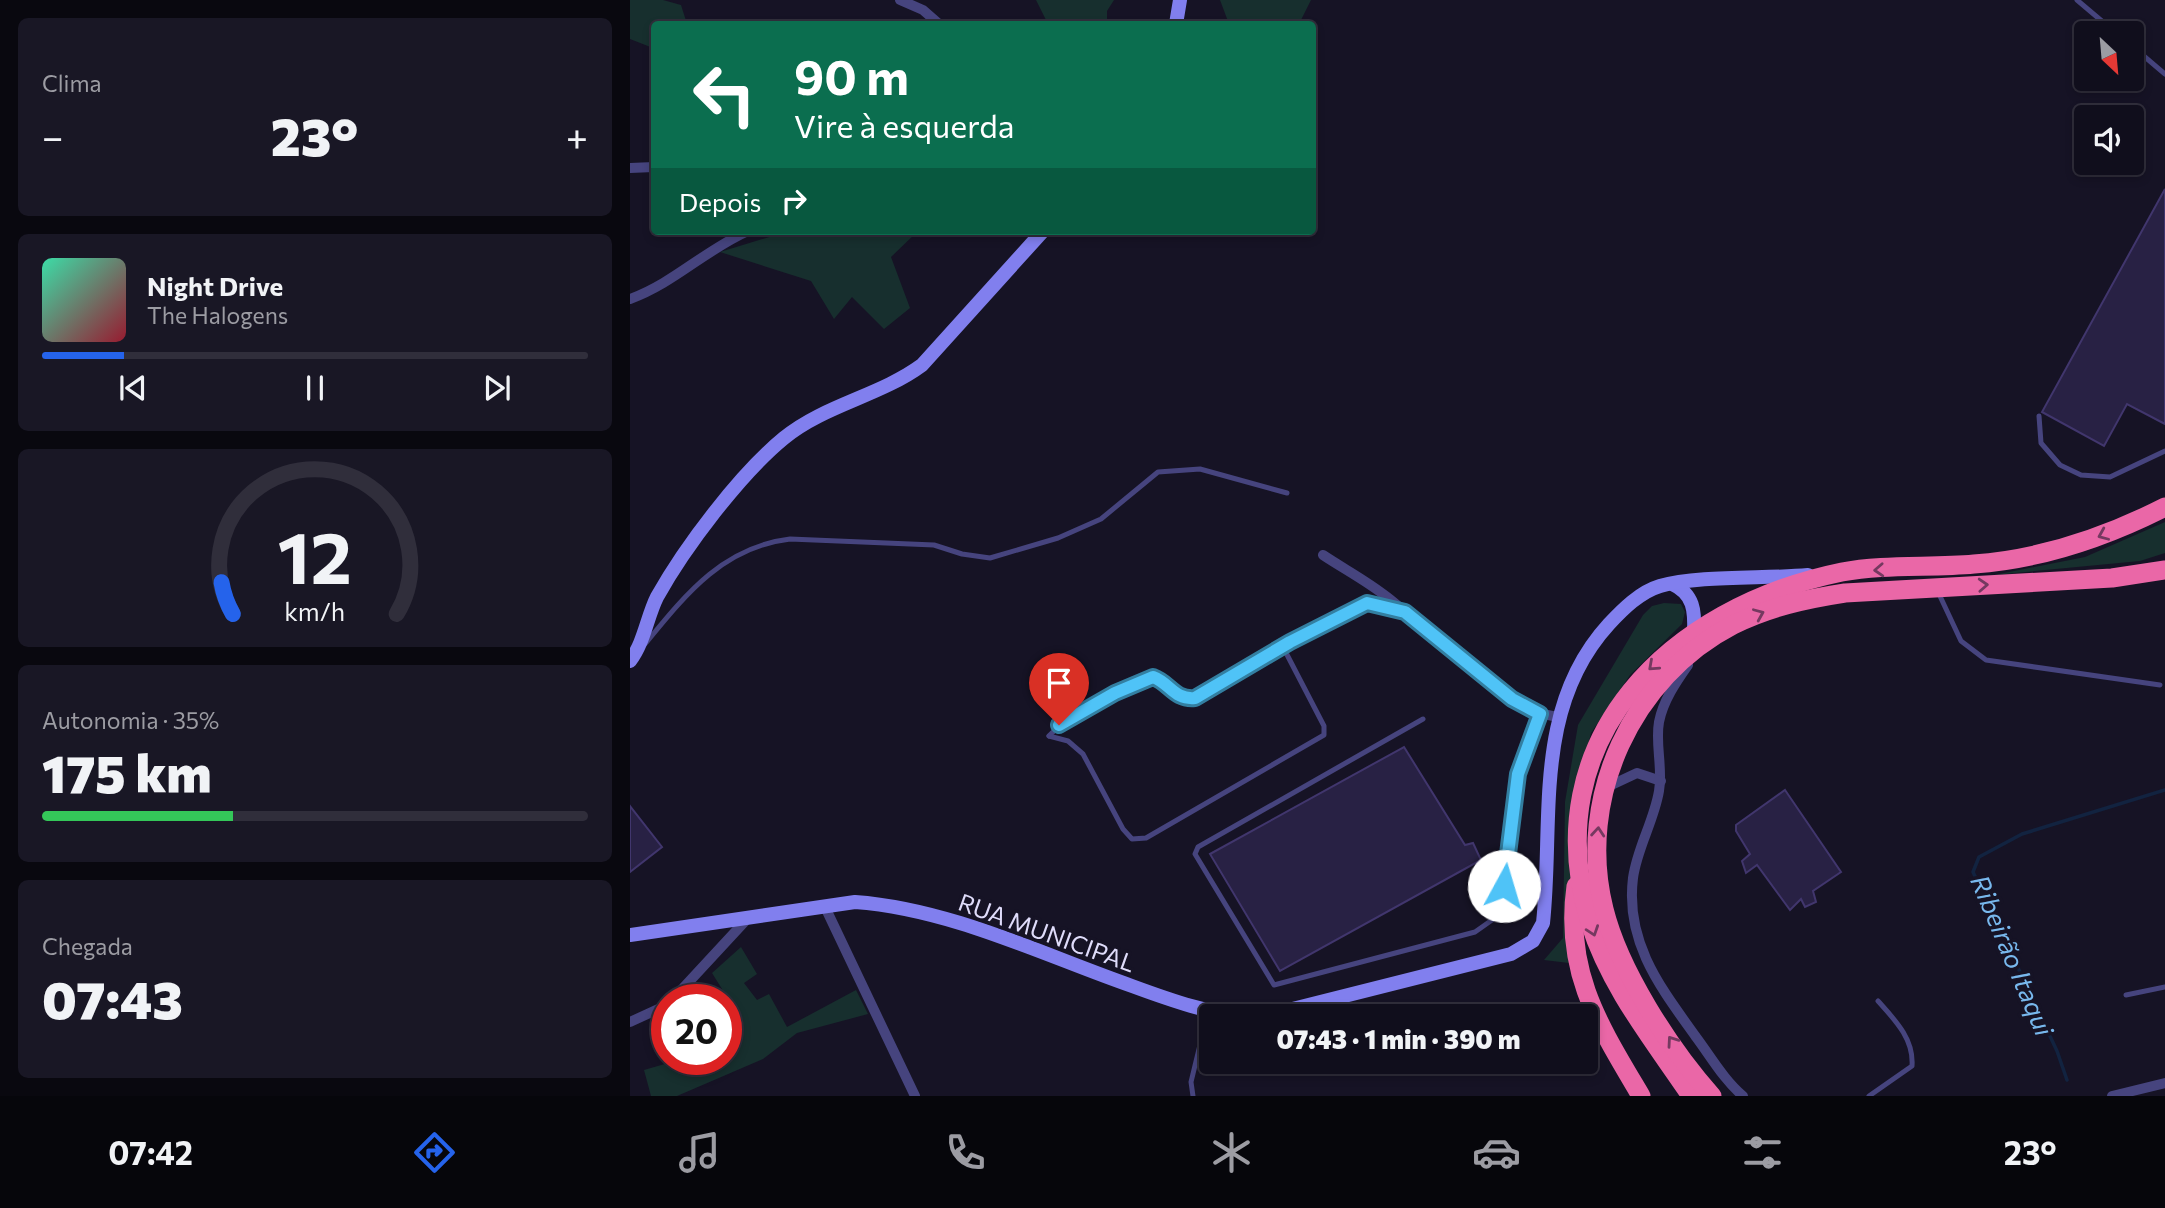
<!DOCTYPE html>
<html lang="pt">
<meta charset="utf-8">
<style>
:root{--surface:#100e1c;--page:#191725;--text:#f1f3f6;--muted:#9c9ca3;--line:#302e3b;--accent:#2563eb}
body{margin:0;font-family:Commissioner,sans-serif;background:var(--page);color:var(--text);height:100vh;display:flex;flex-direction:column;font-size:26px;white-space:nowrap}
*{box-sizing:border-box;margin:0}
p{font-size:23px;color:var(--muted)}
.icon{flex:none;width:38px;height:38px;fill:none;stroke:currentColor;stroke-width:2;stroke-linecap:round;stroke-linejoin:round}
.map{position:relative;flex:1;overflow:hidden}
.side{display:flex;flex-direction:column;gap:18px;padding:18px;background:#09080f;width:630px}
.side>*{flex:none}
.top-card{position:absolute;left:21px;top:21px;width:665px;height:214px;border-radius:7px;box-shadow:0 4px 10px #0003,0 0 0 2px var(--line);background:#0b6e4f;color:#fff;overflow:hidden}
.needle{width:46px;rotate:154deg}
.fabs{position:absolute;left:1444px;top:21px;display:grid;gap:14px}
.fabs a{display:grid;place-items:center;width:70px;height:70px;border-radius:7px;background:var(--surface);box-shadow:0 4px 10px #0003,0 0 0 2px var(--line);font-size:35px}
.speed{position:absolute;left:21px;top:984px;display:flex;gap:14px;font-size:35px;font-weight:700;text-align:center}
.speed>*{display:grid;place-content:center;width:91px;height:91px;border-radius:50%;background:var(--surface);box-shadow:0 4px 10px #0003,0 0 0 2px var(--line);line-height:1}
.speed .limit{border:10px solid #d22;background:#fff;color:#111}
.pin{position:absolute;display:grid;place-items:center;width:60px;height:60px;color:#fff;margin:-72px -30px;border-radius:50% 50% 50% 0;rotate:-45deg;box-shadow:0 0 7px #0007}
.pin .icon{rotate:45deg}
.me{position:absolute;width:77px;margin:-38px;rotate:6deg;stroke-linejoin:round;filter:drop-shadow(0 0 5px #0008)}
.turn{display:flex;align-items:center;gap:24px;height:147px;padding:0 28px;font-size:32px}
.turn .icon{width:91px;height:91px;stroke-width:2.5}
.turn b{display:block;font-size:49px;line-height:60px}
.then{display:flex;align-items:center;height:66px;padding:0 28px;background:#0003;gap:14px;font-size:26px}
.big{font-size:52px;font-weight:800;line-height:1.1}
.side .widget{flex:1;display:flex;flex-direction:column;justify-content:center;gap:10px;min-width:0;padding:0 24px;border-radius:10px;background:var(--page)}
.side .dial{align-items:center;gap:0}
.dial svg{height:182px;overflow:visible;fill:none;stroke:var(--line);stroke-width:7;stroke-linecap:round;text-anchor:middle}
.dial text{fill:var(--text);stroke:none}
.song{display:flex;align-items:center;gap:21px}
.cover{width:84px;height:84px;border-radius:10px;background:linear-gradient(135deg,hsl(160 70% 55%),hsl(350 70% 35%))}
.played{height:7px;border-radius:4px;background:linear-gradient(90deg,var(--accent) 15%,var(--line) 15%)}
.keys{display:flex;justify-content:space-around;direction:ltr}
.heat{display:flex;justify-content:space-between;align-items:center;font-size:38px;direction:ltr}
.charge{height:10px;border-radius:5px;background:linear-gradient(90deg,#34c759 35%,var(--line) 0)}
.trip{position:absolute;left:569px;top:1004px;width:399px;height:70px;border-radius:7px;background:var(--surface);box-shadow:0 4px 10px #0003,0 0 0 2px var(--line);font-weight:800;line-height:70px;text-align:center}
.dock{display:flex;height:112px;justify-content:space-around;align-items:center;background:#06060b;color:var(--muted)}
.dock .icon{width:49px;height:49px}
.dock .current{color:var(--accent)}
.dock b{font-size:32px;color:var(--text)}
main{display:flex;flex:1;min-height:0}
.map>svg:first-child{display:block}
.green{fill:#172f2e}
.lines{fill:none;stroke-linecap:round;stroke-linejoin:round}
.stream{stroke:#122340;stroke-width:3.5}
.building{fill:#282144;stroke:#41366d;stroke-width:2}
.lane{stroke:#46447e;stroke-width:5}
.street{stroke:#46447e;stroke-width:10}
.secondary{stroke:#817fee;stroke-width:14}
.highway{stroke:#ea67a7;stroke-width:19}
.oneway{stroke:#753960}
.route-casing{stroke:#337fa1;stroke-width:18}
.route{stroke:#4fc3f7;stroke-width:12}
.labels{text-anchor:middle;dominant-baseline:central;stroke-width:7;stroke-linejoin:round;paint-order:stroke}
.street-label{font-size:24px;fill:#dfdcfa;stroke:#161325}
.water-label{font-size:26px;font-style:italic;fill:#78b8ed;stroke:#161325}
</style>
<main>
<section class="side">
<div class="widget"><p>Clima</p>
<div class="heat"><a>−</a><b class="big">23°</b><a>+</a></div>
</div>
<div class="widget">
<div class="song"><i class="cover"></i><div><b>Night Drive</b><p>The Halogens</p></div></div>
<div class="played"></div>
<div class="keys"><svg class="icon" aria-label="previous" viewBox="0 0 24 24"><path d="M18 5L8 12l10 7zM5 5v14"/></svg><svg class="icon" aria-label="pause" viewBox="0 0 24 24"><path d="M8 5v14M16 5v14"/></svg><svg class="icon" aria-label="next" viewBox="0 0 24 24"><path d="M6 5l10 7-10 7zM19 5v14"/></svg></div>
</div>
<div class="widget dial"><svg viewBox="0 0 100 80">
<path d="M14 69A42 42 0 1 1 86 69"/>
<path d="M14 69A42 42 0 0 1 9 55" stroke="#2563eb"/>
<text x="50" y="56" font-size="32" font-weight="700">12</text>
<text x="50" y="72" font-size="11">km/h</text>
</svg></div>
<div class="widget"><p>Autonomia · 35%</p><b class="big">175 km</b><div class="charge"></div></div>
<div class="widget"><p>Chegada</p><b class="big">07:43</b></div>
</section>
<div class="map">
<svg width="1535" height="1096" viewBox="0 0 1535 1096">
<rect width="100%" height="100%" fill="#161325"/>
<g class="green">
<path d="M 0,0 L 33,0 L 51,5 L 57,24 L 24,24 L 24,113 L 23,48 L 0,39 Z"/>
<path d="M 406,0 L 484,0 L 477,11 L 477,24 L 418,24 Z"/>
<path d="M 590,0 L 681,0 L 671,20 L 663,24 L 599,24 Z"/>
<path d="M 159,231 L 288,231 L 261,257 L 280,308 L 254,329 L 222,297 L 204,319 L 181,281 L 90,252 Z"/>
<path d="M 1535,522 L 1535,553 L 1510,561 L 1364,575 L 1455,557 Z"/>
<path d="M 1034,603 L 1051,604 L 1055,612 L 1052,624 L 1000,675 L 961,733 L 944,801 L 939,963 L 914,960 L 933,938 L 935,802 L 948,725 L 1013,615 L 1022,606 Z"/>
<path d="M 111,947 L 127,974 L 114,983 L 127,1000 L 139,994 L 157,1027 L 226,990 L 238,1014 L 167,1033 L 133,1059 L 47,1096 L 21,1096 L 14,1070 L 52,1059 L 96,1059 L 96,1032 L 110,1018 L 82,973 Z"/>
</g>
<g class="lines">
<path class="stream" d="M 1437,1080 L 1427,1051 L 1343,872 L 1349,857 L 1392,834 L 1535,790"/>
</g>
<g class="building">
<path d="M 1535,189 L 1535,424 L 1497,404 L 1474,446 L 1412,412 Z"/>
<path d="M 774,747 L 835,845 L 843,843 L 851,860 L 650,971 L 580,854 Z"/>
<path d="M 1155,790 L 1211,872 L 1183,891 L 1186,902 L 1175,907 L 1171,899 L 1160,910 L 1127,865 L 1116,873 L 1112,861 L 1120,854 L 1106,831 L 1106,825 Z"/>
<path d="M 0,806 L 32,847 L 0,872 Z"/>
</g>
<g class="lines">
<g class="lane">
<path d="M 1447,0 L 1486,33"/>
<path d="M 1502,46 L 1535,74"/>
<path d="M 1409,416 L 1411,443 L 1430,465 L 1451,475 L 1480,477 L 1535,451"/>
<path d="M 1309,594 L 1331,641 L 1356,660 L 1530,685"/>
<path d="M 15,644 C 56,594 93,547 160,539 L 304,545 L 332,554 L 360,558 L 428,538 L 471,519 L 528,472 L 570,469 L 657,493"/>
<path d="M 793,719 L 568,847 L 565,854 L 644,985 L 845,932 L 862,920 L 872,903 L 888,774 L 910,714"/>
<path d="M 419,736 L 438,741 L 453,754 L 493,829 L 502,839 L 516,838 L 694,735 L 694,726 L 653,647 L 737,603 L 769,611"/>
<path d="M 419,736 C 432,721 503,676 524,677 C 540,677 540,701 565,698 L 653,647"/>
<path d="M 1496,995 L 1535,987"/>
<path d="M 563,1096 L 561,1082 L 578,1012"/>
<path d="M 1239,1096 L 1282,1066 C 1284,1039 1265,1020 1248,1001"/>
</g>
<g class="street">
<path d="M 270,0 L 293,10 L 309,24"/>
<path d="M 0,168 L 24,167"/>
<path d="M 0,299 C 44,283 75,250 118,231"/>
<path d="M 693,555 C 714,569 737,581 757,597 C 805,634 867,707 927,717"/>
<path d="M 1058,665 C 1046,682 1033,701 1029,722 C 1025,744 1033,768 1029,791 C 1024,821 1007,848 1003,878 C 995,943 1031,988 1066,1037 C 1081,1057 1094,1080 1113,1096"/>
<path d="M 975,788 L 1007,773 L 1031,781"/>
<path d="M 195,907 L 285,1096"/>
<path d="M 43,999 L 118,918"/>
<path d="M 0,1022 L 37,1005"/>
<path d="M 1482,1096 L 1535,1083"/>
</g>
<g class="secondary">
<path d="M 546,24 L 550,0"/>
<path d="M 1042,584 C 1064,594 1065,611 1064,633"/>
<path d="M 0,661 C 14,643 17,617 27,597 C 55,547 110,474 154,438 C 194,405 250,396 292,365 L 413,231"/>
<path d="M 0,935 L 225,902 C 321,909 413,955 502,986 C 540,1000 582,1015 622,1017"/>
<path d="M 631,1017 L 881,954 L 903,941 L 913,923 C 924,820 902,708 979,624 C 993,609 1010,592 1030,586 C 1068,575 1136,579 1178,575"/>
</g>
<g class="highway">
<path d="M 946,886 C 934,972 969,1025 1011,1096"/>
<path d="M 1061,1096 C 1024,1041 980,987 960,923 C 904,738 1041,607 1212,572 C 1254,564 1301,568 1344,564 C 1412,559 1474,538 1535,507"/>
<path d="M 1082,1096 C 1040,1049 989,970 974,909 C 946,798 1002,677 1103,625 C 1139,607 1176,599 1215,593 L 1482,578 L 1535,570"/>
</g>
</g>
<defs><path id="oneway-chevron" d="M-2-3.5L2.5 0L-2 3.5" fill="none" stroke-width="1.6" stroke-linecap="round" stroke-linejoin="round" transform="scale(1.75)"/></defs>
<g class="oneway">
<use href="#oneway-chevron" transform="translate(1473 535) rotate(157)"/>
<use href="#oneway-chevron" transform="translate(1249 570) rotate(177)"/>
<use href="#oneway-chevron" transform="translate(1353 585) rotate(-3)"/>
<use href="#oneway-chevron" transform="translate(1129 614) rotate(-23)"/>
<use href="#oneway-chevron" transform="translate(1023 666) rotate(138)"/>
<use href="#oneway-chevron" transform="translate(968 832) rotate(-85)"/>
<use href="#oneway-chevron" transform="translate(963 931) rotate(71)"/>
<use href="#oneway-chevron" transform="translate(1042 1041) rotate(-125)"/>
</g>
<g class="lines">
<g class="route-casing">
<path id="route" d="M 429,725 L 485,693 L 523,677 C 540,683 544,700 565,698 L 660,642 L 737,603 L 775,612 L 882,699 L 910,714 L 888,774 L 874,886"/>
</g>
<use href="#route" class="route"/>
</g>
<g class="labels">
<g class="street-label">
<text transform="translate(417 932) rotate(20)">RUA MUNICIPAL</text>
</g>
<g class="water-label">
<text transform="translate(1383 955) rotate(67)">Ribeirão Itaqui</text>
</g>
</g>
</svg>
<div class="fabs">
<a><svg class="needle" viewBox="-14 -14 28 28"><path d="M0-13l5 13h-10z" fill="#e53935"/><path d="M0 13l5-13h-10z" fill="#9c9ca3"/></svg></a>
<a><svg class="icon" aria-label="sound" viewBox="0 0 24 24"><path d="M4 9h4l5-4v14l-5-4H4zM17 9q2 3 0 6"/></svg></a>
</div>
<div class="speed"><div class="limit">20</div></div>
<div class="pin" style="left:429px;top:725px;background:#d93025"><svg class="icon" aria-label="arrive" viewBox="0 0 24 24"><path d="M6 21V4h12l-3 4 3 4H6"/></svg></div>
<svg class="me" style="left:874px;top:886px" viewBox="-20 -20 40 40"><circle r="19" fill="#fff"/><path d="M0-13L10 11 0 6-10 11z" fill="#4fc3f7"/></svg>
<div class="trip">07:43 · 1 min · 390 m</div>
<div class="top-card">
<div class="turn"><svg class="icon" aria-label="left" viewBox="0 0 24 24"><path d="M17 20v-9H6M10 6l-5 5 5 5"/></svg><div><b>90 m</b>Vire à esquerda</div></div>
<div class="then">Depois<svg class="icon" aria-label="right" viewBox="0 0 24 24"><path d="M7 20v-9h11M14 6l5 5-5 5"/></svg></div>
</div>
</div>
</main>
<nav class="dock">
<b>07:42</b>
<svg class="icon current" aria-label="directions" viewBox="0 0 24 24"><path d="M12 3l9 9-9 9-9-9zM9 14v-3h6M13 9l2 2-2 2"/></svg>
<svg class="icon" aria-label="music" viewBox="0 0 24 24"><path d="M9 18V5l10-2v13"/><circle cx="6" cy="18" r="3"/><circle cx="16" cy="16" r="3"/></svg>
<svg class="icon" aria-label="phone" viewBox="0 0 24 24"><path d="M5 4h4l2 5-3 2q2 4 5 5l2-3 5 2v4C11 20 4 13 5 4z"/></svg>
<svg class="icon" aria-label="climate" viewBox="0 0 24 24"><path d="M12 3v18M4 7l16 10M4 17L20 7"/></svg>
<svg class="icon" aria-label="car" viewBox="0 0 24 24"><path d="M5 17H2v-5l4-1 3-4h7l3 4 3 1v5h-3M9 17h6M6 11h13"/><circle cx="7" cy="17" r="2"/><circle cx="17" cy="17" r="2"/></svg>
<svg class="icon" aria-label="filters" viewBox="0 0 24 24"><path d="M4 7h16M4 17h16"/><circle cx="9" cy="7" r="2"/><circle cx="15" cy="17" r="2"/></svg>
<b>23°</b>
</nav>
